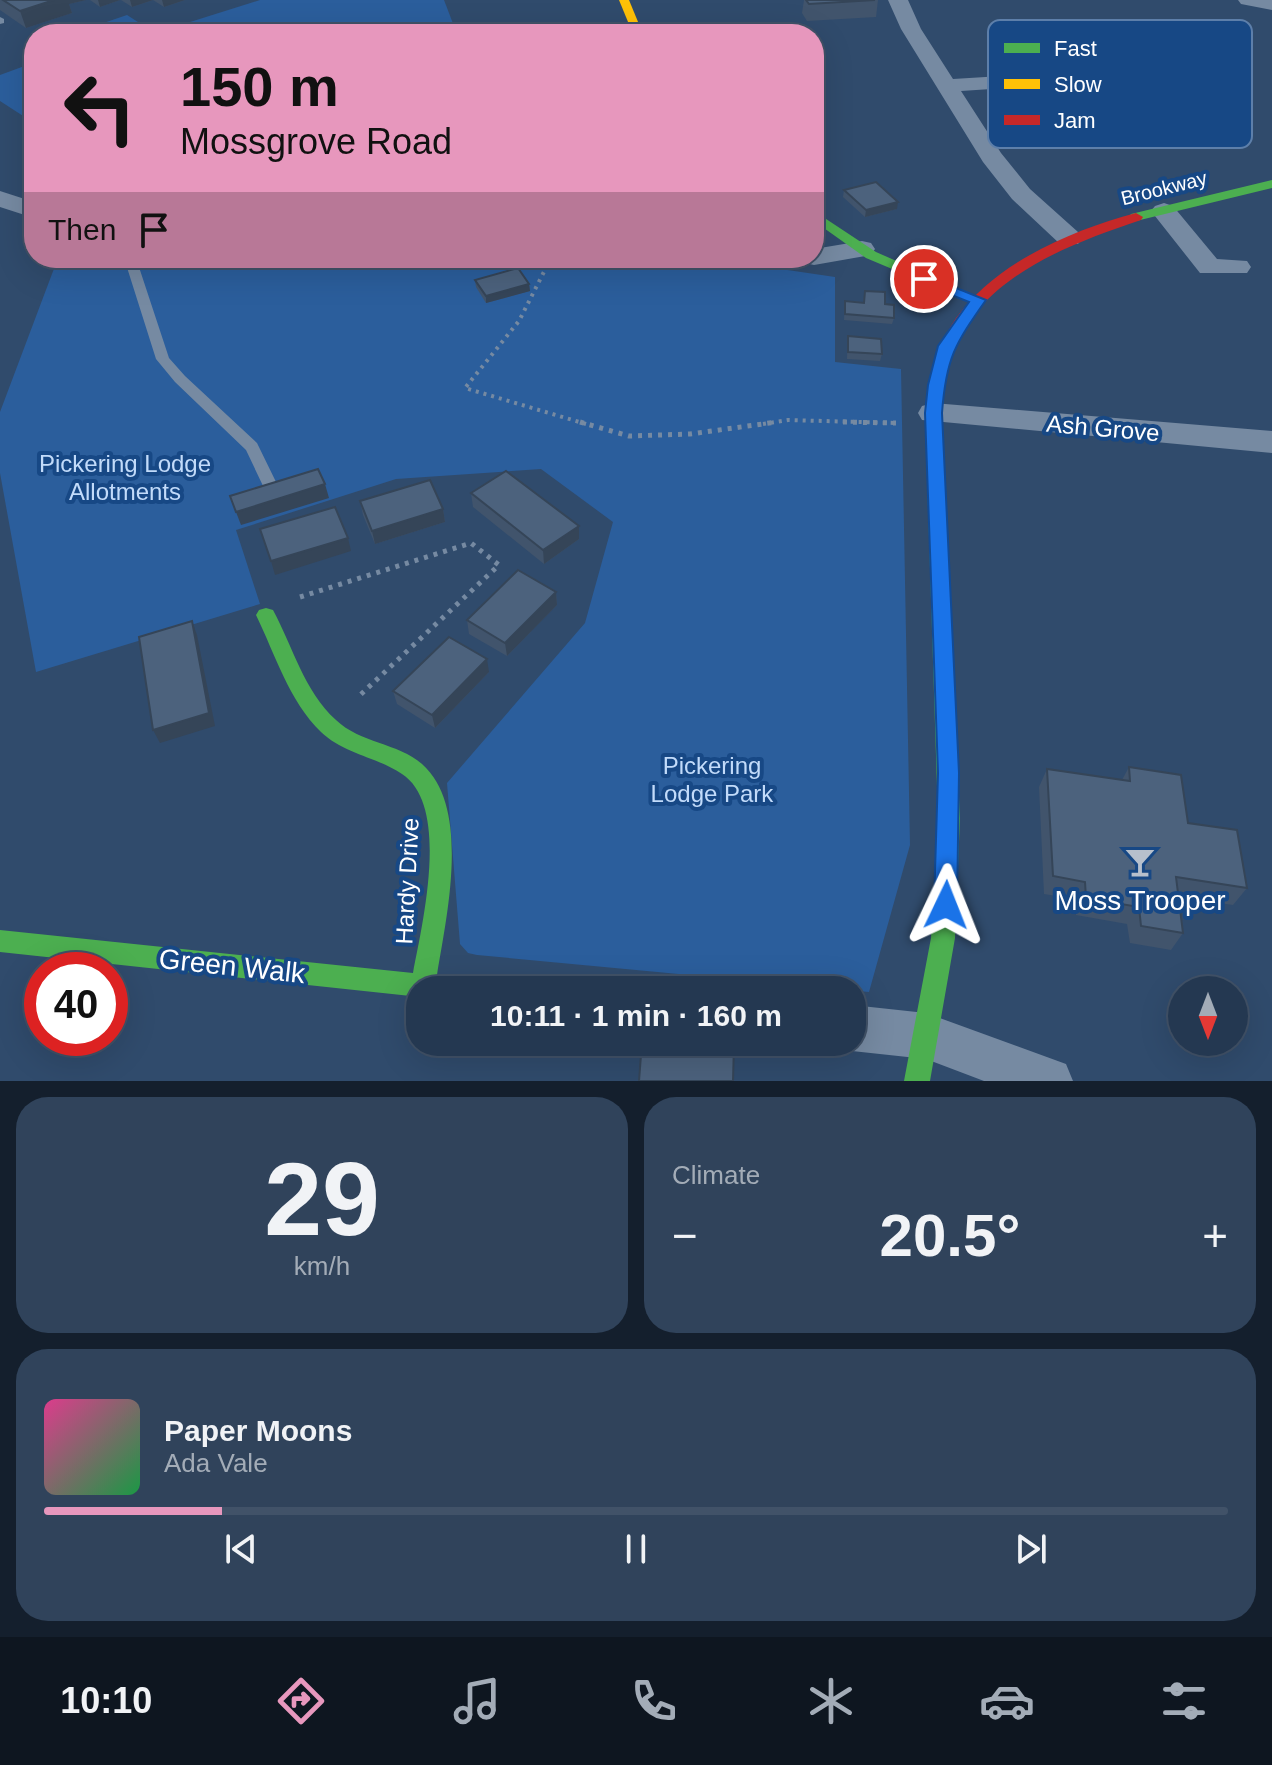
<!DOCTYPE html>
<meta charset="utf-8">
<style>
:root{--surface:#243851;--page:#30435b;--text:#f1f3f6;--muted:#a3acb7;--line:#415268;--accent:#e797bd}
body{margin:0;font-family:Arial,sans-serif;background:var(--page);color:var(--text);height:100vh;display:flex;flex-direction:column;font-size:30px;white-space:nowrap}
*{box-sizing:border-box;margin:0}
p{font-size:26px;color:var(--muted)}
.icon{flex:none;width:44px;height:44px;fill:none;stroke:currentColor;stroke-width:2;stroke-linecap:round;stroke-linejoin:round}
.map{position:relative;height:1081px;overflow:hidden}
.details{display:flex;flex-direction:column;gap:16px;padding:16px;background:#141f2d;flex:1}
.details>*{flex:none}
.guide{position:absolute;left:24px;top:24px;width:800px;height:244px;border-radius:32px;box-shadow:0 8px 32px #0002,0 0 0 2px var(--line);background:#e797bd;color:#111;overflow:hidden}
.needle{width:52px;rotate:180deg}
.controls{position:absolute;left:1168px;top:976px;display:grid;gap:16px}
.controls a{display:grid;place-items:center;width:80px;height:80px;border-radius:50%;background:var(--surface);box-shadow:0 8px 32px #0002,0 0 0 2px var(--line);font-size:40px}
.speed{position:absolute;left:24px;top:952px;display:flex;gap:16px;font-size:40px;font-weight:700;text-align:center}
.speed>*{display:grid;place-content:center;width:104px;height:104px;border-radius:50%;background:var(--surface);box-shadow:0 8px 32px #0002,0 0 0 2px var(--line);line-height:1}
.speed .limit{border:12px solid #d22;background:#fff;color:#111}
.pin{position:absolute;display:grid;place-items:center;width:68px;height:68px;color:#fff;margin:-34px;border:4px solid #fff;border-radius:50%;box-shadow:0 2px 8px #0007}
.me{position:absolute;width:88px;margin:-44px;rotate:2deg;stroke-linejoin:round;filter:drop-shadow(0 0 6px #0008)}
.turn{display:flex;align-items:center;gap:28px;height:168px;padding:0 24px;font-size:36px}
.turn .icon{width:104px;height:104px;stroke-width:2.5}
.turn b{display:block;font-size:56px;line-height:68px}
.then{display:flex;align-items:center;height:76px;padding:0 24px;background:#0003;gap:16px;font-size:30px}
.big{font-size:60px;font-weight:700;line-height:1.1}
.details .tile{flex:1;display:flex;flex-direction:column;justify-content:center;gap:12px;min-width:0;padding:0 28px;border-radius:32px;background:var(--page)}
.details .dial{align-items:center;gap:0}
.dial b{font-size:104px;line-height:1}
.song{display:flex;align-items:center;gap:24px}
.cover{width:96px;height:96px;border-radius:12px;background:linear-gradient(135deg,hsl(330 70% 55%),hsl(140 70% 35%))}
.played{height:8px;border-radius:4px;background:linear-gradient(90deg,var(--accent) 15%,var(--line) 15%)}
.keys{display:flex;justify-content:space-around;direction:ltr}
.heat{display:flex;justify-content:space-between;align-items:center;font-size:44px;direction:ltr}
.details .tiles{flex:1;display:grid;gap:16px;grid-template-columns:1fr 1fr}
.tile:last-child{grid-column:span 2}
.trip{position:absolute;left:406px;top:976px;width:460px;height:80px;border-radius:32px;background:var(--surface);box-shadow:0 8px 32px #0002,0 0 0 2px var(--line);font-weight:700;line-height:80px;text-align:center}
.tab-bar{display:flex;height:128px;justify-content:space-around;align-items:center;background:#0e1620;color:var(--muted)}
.tab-bar .icon{width:56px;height:56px}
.tab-bar .current{color:var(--accent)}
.tab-bar b{font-size:36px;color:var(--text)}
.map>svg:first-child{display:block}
.green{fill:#2b5e9c}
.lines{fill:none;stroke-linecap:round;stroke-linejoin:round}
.path-far1{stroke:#768aa2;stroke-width:4;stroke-dasharray:3 5;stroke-linecap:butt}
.path{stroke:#768aa2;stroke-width:5;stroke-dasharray:4 6;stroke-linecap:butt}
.lane{fill:#768aa2;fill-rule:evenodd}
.street{fill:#768aa2;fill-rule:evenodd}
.fast{fill:#4caf50;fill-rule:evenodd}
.slow{fill:#ffc107;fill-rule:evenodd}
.jam{fill:#c62828;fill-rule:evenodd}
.wall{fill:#41546c}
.shaded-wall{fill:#354558}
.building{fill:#4c627d;stroke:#354558;stroke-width:2}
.route{fill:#1a73e8;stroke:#114b97;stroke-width:2}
.labels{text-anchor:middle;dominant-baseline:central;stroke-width:8;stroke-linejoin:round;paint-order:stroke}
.far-street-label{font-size:20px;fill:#fff;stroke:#174885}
.street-label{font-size:24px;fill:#fff;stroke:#174885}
.park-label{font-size:24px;fill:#c2dbfa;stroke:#174885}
.near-poi-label{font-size:28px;fill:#fff;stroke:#174885}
.near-street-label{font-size:28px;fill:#fff;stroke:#174885}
.key{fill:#174885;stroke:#5d7faa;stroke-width:2}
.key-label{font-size:22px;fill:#fff}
</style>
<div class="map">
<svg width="1272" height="1081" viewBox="0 0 1272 1081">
<rect width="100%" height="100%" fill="#304b6c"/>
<g class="green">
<path d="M 260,0 L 444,0 L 457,34 L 152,34 Z"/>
<path d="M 127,15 L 152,31 L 143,34 L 71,34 Z"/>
<path d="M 30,64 L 34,64 L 34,123 L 0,101 L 0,75 Z"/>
<path d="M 58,258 L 707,258 L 835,277 L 835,362 L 901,369 L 910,845 L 869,992 L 477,955 L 468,953 L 460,944 L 447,783 L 585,623 L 613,522 L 541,469 L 396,479 L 236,530 L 260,604 L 36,672 L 0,473 L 0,412 Z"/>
</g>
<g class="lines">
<g class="path-far1">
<path d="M 551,258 L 519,321 L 465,388 L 586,424"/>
<path d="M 763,424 L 788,420 L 896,423"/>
</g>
<g class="path">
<path d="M 580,422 L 629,436 L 690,434 L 777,422"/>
<path d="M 843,422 L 896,423"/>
<path d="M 300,597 L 471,543 L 499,565 L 357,698"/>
</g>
<g class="lane">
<path d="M 0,17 L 4,19 L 4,23 L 0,24 Z"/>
<path d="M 124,258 L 136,258 L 169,358 L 185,376 L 257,443 L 277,484 L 274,488 L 264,488 L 246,450 L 175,382 L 156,359 Z"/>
</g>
<g class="street">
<path d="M 888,0 L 908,0 L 921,29 L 953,79 L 1166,66 L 1169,71 L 1158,78 L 961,91 L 1001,153 L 1030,189 L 1078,232 L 1082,238 L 1078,244 L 1060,244 L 1012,199 L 983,162 L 901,29 Z"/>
<path d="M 1238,0 L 1272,0 L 1272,10 L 1241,4 Z"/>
<path d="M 0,191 L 34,202 L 34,218 L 0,207 Z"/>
<path d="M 1164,203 L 1173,206 L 1217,259 L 1247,261 L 1251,267 L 1247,273 L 1200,273 L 1151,211 L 1155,206 Z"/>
<path d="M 862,241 L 871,243 L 875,249 L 871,255 L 814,265 L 805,263 L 801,258 L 814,258 L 814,249 Z"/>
<path d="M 933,403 L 1272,431 L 1272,453 L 922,420 L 918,413 L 922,406 Z"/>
<path d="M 852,1005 L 926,1013 L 1066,1064 L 1073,1081 L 984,1081 L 926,1059 L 852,1051 L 834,1042 L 852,1042 Z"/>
</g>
<g class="fast">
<path d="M 1272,180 L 1272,188 L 1136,221 L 1129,217 L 1131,214 Z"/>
<path d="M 814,211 L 876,252 L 985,300 L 978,304 L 973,303 L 866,258 L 814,221 Z"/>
<path d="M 936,382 L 944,387 L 941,413 L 960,818 L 955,938 L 930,1081 L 904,1081 L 931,938 L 938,818 L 925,413 L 928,387 Z"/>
<path d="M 266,608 L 273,610 C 293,647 304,691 336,720 C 360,743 398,743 422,764 C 472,808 446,918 437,975 L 474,982 L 477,990 L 420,990 L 420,997 L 0,952 L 0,930 L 413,973 C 422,925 451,806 402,774 C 377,757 344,754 321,732 C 289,701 275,654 256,615 L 259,610 Z"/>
</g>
<path class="slow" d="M 619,0 L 629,0 L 643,34 L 633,34 Z"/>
<path class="jam" d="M 1136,213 L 1143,217 L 1141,220 C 1070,244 984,275 953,351 C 949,362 947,375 944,387 L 942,391 L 930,391 L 928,387 C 935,363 941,339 956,318 C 997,262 1070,231 1136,213 Z"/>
</g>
<g class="wall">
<path d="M 0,0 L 86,0 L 69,4 L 72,13 L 26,28 L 0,10 Z"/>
<path d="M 90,0 L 120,0 L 100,7 Z"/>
<path d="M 121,0 L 153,0 L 132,7 Z"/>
<path d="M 153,0 L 185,0 L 164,7 Z"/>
<path d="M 804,0 L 878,0 L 876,17 L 807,21 L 802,13 Z"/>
<path d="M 844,190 L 897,209 L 865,217 L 843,197 Z"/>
<path d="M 475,280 L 529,284 L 530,291 L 486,303 L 476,287 Z"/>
<path d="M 865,291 L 885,304 L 894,318 L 892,324 L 844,320 L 845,301 L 863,302 Z"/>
<path d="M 848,336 L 882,354 L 880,361 L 847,359 Z"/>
<path d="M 471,493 L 579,539 L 544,564 L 473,507 Z"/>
<path d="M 360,501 L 443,509 L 445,522 L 375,544 L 363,515 Z"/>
<path d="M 556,592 L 557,605 L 507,656 L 469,634 L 467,620 Z"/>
<path d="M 489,672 L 435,728 L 397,704 L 393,691 Z"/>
<path d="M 1129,767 L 1188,823 L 1247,888 L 1233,905 L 1178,897 L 1183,933 L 1171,950 L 1130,943 L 1127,924 L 1076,915 L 1075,899 L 1044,894 L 1039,787 L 1047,769 L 1122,780 Z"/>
</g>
<g class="shaded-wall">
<path d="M 54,0 L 86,0 L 69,4 L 72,13 L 26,28 L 20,11 Z"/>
<path d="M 98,0 L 120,0 L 100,7 Z"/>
<path d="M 130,0 L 153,0 L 132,7 Z"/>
<path d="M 162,0 L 185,0 L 164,7 Z"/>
<path d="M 898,202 L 897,209 L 865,217 L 866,210 Z"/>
<path d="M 529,284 L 530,291 L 486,303 L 486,296 Z"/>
<path d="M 325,484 L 329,498 L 241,525 L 236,512 Z"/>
<path d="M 443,509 L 445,522 L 375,544 L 372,531 Z"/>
<path d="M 579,526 L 579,539 L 544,564 L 543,550 Z"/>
<path d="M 348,538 L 351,551 L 275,575 L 271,561 Z"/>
<path d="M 556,592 L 557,605 L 507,656 L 505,643 Z"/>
<path d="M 192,621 L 197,635 L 215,726 L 160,743 L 153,730 Z"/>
<path d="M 487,659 L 489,672 L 435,728 L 432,715 Z"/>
</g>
<g class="building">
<path d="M 3,0 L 54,0 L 20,11 Z"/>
<path d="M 806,0 L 875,0 L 809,4 Z"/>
<path d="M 876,182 L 898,202 L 866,210 L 844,190 Z"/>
<path d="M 518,268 L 529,284 L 486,296 L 475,280 Z"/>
<path d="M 865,291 L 885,292 L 885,304 L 894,305 L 894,318 L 845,314 L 845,301 L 864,303 Z"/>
<path d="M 848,336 L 881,339 L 882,354 L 848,352 Z"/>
<path d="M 318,469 L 325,484 L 236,512 L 230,496 Z"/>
<path d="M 506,471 L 579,526 L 543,550 L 471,493 Z"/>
<path d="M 430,480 L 443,509 L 372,531 L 360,501 Z"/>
<path d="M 335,507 L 348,538 L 271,561 L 260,529 Z"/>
<path d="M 518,570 L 556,592 L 505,643 L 467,620 Z"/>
<path d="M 192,621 L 209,713 L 153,730 L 139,637 Z"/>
<path d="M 449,637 L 487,659 L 432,715 L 393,691 Z"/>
<path d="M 1129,767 L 1181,775 L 1188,823 L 1237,830 L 1247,888 L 1176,877 L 1183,933 L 1141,926 L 1139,907 L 1086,898 L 1085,882 L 1053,876 L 1047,769 L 1130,781 Z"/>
<path d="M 642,1042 L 708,1042 L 734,1044 L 733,1081 L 639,1081 Z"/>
</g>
<path class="route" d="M 924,275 L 986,300 C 955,344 946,358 942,413 L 959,773 L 957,905 L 954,913 L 946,916 L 938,913 L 934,905 L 938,773 L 925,413 L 928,385 L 938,346 L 969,302 L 919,282 L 917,279 Z"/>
<defs>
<g id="bar-bare" transform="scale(2.4)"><path d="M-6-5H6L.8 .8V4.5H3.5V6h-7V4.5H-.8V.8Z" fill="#b7c0cc" stroke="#174885" stroke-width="2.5" paint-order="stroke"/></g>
</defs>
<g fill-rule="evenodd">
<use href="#bar-bare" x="1140" y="862"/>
</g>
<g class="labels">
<g class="far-street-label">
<text transform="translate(1164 188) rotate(-14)">Brookway</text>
</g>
<g class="street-label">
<text transform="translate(1103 428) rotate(5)">Ash Grove</text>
<text transform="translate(407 881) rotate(-87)">Hardy Drive</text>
</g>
<g class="park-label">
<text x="125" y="463">Pickering Lodge<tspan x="125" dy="28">Allotments</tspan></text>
<text x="712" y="765">Pickering<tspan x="712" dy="28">Lodge Park</tspan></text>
</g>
<g class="near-poi-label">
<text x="1140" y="900">Moss Trooper</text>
</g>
<g class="near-street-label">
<text transform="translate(232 966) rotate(6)">Green Walk</text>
</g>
</g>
<rect x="988" y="20" width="264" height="128" rx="12" class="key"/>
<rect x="1004" y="43" width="36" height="10" fill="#4caf50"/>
<rect x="1004" y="79" width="36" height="10" fill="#ffc107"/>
<rect x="1004" y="115" width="36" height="10" fill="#c62828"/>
<g class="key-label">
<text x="1054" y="56">Fast</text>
<text x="1054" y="92">Slow</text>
<text x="1054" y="128">Jam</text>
</g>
</svg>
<div class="controls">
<a><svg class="needle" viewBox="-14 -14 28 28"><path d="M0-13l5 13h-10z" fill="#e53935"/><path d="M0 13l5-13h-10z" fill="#a3acb7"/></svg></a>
</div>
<div class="speed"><div class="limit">40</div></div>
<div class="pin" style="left:924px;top:279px;background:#d93025"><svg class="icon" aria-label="arrive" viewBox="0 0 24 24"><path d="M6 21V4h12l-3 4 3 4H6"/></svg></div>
<svg class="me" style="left:946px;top:905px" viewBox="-20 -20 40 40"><path d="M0-17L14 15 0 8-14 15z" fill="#1a73e8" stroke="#fff" stroke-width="4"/></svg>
<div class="trip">10:11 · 1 min · 160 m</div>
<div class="guide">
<div class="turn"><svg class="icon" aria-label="left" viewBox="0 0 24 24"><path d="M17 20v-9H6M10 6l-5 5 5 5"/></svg><div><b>150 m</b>Mossgrove Road</div></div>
<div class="then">Then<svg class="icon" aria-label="arrive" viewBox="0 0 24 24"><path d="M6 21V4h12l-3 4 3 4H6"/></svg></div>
</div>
</div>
<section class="details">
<div class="tiles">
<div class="tile dial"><b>29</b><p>km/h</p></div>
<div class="tile"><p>Climate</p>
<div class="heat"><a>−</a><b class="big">20.5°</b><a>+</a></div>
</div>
<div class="tile">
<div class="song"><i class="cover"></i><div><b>Paper Moons</b><p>Ada Vale</p></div></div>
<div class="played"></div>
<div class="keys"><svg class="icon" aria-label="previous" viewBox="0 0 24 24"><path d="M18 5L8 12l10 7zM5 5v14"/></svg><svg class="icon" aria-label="pause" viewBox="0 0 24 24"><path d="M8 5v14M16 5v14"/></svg><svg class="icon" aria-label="next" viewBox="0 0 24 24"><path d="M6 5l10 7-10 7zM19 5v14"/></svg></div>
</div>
</div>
</section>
<nav class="tab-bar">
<b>10:10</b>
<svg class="icon current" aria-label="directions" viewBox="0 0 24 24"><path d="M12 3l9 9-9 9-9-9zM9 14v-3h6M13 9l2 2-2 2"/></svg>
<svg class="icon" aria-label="music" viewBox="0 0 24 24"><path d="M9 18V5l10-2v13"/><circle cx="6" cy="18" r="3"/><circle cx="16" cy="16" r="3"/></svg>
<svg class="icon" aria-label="phone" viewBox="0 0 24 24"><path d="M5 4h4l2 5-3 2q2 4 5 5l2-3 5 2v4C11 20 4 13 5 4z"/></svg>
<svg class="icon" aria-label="climate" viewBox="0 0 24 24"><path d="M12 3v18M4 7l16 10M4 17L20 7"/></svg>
<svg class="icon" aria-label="car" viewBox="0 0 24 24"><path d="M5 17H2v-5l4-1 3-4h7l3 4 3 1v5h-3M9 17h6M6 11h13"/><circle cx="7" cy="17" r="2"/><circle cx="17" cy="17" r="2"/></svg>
<svg class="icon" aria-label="filters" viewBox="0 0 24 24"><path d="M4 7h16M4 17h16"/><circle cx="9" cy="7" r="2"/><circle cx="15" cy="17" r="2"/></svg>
</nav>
